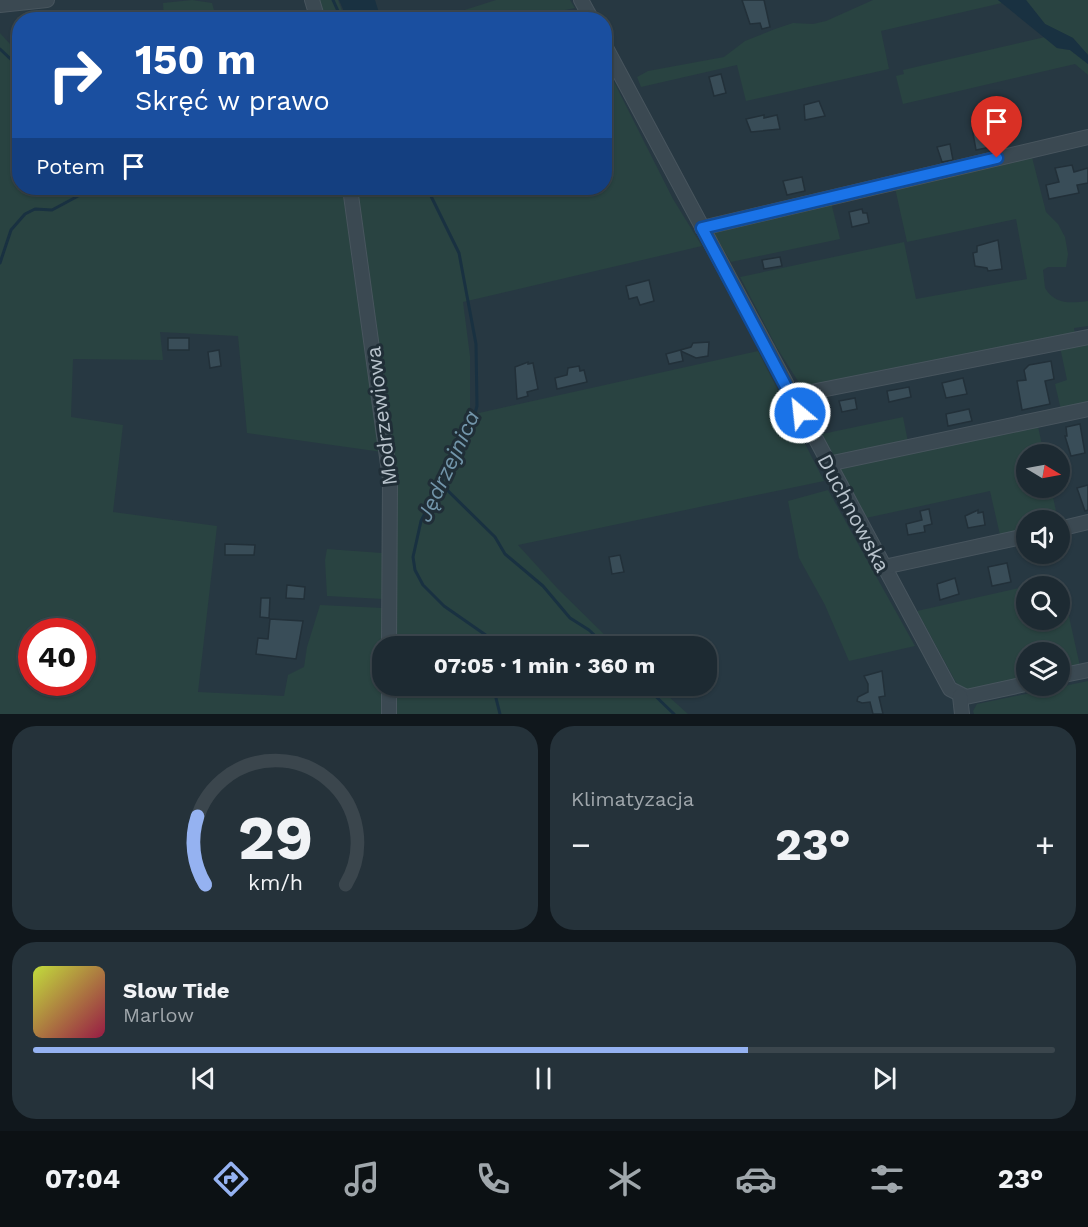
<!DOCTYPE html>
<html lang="pl">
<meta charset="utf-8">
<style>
:root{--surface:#1d2a32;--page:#25323a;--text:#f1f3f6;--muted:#a0a7ac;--line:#3b464d;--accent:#95b2f1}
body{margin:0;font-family:"Work Sans",sans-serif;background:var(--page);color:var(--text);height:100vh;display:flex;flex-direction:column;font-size:22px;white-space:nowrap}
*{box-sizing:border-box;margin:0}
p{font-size:20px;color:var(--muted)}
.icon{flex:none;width:33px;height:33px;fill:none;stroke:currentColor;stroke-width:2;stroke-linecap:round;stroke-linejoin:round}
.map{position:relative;height:714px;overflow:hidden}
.side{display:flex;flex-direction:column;gap:12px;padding:12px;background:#10171c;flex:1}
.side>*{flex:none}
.top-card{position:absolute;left:12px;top:12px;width:600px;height:183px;border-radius:24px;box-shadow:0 2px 4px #0004,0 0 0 2px var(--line);background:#1a4fa0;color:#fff;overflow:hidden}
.needle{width:39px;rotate:100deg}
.tools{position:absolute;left:1016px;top:444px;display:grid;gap:12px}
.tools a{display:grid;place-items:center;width:54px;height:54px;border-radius:50%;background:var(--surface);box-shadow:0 2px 4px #0004,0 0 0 2px var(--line);font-size:30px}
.speed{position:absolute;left:18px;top:618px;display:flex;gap:12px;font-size:30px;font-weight:700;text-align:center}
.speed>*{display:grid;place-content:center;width:78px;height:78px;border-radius:50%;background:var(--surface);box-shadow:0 2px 4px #0004,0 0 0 2px var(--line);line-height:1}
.speed .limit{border:9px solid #d22;background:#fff;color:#111}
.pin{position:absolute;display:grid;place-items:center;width:51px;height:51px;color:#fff;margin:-62px -26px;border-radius:50% 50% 50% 0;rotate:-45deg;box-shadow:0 0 6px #0007}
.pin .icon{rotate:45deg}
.me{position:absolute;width:66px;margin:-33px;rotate:332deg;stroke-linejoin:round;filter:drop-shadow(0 0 4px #0008)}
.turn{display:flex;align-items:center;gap:21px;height:126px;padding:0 24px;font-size:27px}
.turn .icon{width:78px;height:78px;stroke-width:2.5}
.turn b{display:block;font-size:42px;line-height:51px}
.then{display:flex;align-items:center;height:57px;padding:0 24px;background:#0003;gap:12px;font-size:22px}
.big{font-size:45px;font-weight:700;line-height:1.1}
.side .tile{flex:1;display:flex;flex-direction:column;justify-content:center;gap:9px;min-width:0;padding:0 21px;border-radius:24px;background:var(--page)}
.side .dial{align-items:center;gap:0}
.dial svg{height:156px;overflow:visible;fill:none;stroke:var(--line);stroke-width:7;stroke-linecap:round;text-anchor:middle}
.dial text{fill:var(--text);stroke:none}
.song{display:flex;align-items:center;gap:18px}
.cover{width:72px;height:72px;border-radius:9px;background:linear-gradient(135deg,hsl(70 70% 55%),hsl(340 70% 35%))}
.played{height:6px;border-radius:3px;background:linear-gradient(90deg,var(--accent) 70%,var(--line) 70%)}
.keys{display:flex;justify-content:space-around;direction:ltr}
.heat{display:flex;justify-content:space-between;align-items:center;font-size:33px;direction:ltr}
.side .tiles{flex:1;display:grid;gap:12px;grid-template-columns:1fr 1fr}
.tile:last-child{grid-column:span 2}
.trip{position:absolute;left:372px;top:636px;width:345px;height:60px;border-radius:24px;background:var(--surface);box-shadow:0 2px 4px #0004,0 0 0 2px var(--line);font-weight:700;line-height:60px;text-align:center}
.tab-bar{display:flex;height:96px;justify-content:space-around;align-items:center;background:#0c1114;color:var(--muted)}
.tab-bar .icon{width:42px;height:42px}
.tab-bar .on{color:var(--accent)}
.tab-bar b{font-size:27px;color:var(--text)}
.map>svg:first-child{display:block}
.green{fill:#294341;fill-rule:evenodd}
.water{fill:#193141}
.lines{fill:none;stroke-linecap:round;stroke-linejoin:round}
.stream{stroke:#193141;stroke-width:3}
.building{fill:#394d58;stroke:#223039;stroke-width:1.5}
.minor-casing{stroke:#48555e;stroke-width:16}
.path{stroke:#425b58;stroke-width:1.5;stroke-dasharray:4.5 4.5;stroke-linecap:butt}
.minor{stroke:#3b4952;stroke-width:14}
.route-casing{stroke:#114b97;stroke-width:15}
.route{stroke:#1a73e8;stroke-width:10}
.labels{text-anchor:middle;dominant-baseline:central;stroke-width:6;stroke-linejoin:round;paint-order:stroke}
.street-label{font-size:21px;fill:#b8c3cc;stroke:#202e37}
.water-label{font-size:22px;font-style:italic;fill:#7295aa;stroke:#202e37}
</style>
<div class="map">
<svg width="1088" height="714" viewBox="0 0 1088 714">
<rect width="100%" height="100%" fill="#273842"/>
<g class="green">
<path d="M 192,0 L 212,3 L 215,14 L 213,19 L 164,19 L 163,3 Z"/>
<path d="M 317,0 L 338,0 L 345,19 L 322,19 Z"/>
<path d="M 496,0 L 570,0 L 575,8 L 521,19 L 414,19 L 452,14 Z"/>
<path d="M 873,0 L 998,0 L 1002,3 L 881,31 L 889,69 L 746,101 L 737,65 L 641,87 L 637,77 L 648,71 L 724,57 L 745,41 L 775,29 L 793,23 L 813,24 L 826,21 Z"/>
<path d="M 1026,0 L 1088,0 L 1088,55 L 1073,38 L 1045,24 Z"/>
<path d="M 0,33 L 19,54 L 20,188 L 345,188 L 352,261 L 382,452 L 247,433 L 238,336 L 160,332 L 163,360 L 73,359 L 71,417 L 123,425 L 113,512 L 217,526 L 198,692 L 284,696 L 288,675 L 304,667 L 307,647 L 320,605 L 383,608 L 383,714 L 0,714 ZM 32,632 L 82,632 L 82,682 L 32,682 Z"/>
<path d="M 1045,37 L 1057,48 L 1070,50 L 1088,64 L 1088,75 L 1075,64 L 903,104 L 896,76 L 904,74 L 903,70 Z"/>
<path d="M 605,64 L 673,199 L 702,246 L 463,302 L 470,356 L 470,415 L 758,351 L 824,481 L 518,545 L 558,589 L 616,646 L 396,646 L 397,468 L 390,444 L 356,188 L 604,188 Z"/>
<path d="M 1032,157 L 1046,212 L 1058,224 L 1065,237 L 1068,254 L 1066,267 L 1048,267 L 1043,270 L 1045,288 C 1055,305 1071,303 1088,301 L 1088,326 L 1074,328 L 1075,335 L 803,389 L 777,348 L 740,277 L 904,242 L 916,299 L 1027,279 L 1016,219 L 907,242 L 895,188 Z"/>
<path d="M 831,202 L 840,239 L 731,262 L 713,232 Z"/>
<path d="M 1088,342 L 1088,404 L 1061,410 L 1055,384 L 1067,380 L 1060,347 Z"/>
<path d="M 903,417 L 908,442 L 835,458 L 822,434 Z"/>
<path d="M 1037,422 L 1044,454 L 1026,454 L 1026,488 L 1051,488 L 1058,520 L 1026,520 L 1026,529 L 1000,535 L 990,491 L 866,518 L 838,465 Z"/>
<path d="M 828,490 L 915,646 L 849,661 L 825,605 L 799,558 L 788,501 Z"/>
<path d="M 327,549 L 382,553 L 383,599 L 327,596 L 325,560 Z"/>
<path d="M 1023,587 L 1026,620 L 1059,620 L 1059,591 L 1063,590 L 1080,666 L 1059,671 L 1059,652 L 1026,652 L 1026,678 L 965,691 L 959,688 L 917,611 Z"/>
<path d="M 1088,681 L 1088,714 L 974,714 L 973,711 L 977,704 Z"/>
<path d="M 396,686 L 657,686 L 688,714 L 396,714 Z"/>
</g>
<g class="water">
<path d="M 339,0 L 375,0 L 381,19 L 347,19 Z"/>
<path d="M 998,0 L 1026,0 L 1045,24 L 1073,38 L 1088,55 L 1088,64 L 1070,50 L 1057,48 Z"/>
</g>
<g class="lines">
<g class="stream">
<path d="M 333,0 L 342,20"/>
<path d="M 0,49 L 20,68"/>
<path d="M 427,188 L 459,253 L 476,344 L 477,406 L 472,424 L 457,439 L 454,457 L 421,521 L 413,557 L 415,570 L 423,585 L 444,606 L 490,638 L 493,646"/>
<path d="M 0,263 L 11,230 L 25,214 L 35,209 L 52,210 L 93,188"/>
<path d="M 440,483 L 495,537 L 505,554 L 543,586 L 570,618 L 589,630 L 606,646"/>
<path d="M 493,686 L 500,714"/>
<path d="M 645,686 L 674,714"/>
</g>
</g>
<g class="building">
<path d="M 742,0 L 764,0 L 770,27 L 762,29 L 760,23 L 750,24 Z"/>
<path d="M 721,74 L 726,93 L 714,96 L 709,77 Z"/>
<path d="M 819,101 L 825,116 L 805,120 L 804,105 Z"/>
<path d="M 764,115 L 764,118 L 777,115 L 780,129 L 751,132 L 746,119 Z"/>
<path d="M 982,126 L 984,137 L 989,136 L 991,147 L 976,150 L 972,128 Z"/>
<path d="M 950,144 L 953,160 L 942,162 L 937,147 Z"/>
<path d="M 1072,165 L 1074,172 L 1088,168 L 1088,183 L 1077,185 L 1079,193 L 1049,199 L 1046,185 L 1059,182 L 1055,168 Z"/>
<path d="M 802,177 L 805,191 L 787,195 L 783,181 Z"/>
<path d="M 862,209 L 863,213 L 867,213 L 869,223 L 852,227 L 849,212 Z"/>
<path d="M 998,240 L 1002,269 L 988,271 L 987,268 L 975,266 L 973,253 L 977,252 L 977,246 Z"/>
<path d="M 780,257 L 782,266 L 764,269 L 762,260 Z"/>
<path d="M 649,280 L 654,301 L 640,305 L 637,297 L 629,299 L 626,286 Z"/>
<rect x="168" y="338" width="21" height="12"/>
<path d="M 709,342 L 708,356 L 696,358 L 681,351 L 683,361 L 669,364 L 666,354 L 691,347 L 693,343 Z"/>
<path d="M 219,350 L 221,366 L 210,368 L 208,352 Z"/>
<path d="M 1051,361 L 1054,379 L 1045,381 L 1050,404 L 1022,410 L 1017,381 L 1026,380 L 1024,370 L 1029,365 Z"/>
<path d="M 528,362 L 528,364 L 533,363 L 538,389 L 527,392 L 528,396 L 517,399 L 515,367 Z"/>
<path d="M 579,366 L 580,371 L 584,370 L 587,382 L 557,389 L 555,378 L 567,375 L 568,368 Z"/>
<path d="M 963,378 L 967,394 L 946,398 L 942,383 Z"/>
<path d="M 909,387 L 911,397 L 889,402 L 887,391 Z"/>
<path d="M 855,398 L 857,409 L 842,412 L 839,401 Z"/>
<path d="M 969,409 L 972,421 L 948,426 L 946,414 Z"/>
<path d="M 1080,424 L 1085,453 L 1071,456 L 1065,436 L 1067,436 L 1066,427 Z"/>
<path d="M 1088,485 L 1088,510 L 1085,511 L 1077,488 Z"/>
<path d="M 929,509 L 932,524 L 924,526 L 925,532 L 908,535 L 906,524 L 922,520 L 920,511 Z"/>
<path d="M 978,510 L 978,513 L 983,512 L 985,525 L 968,528 L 965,516 Z"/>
<path d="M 225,544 L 255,545 L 254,555 L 225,555 Z"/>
<path d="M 620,555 L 624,572 L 612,574 L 609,557 Z"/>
<path d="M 1007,563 L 1011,582 L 992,586 L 988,567 Z"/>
<path d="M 955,578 L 959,594 L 940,600 L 937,584 Z"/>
<path d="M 287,585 L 305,587 L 304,599 L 286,598 Z"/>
<path d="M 261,598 L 270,598 L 269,618 L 260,617 Z"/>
<path d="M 270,619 L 303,621 L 296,659 L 256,654 L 258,638 L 268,639 Z"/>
<path d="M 882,671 L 885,696 L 879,697 L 883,714 L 873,714 L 870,702 L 862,703 L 857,701 L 858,697 L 868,692 L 868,684 L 864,676 Z"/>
</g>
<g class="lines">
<g class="minor-casing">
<g id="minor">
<path d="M 312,0 L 318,20"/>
<path d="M 581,0 L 592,20"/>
<path d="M 0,5 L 47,0"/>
<path d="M 604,44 L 950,689 L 966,697 L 1026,684"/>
<path d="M 350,188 L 390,479 L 389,646"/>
<path d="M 702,228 L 1088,137"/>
<path d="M 791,396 L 1088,337"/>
<path d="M 828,464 L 1088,409"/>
<path d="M 1059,529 L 1088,522"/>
<path d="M 884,567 L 1026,536"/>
<path d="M 1059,676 L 1088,670"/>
<path d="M 960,696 L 962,714"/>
<path d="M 389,714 L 389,686"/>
</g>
</g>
<path class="path" d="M 1036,690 L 1052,686"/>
<use href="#minor" class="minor"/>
</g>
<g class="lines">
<g class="route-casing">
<path id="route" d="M 800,413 L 702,228 L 997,158"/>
</g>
<use href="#route" class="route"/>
</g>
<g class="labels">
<g class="street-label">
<text transform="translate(381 416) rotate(-97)">Modrzewiowa</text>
<text transform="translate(854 513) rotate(62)">Duchnowska</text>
</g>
<g class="water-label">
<text transform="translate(448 466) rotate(-65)">Jędrzejnica</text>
</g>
</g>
</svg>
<div class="tools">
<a><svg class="needle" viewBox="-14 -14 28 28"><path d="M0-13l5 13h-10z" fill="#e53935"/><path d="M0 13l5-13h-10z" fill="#a0a7ac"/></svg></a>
<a><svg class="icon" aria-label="sound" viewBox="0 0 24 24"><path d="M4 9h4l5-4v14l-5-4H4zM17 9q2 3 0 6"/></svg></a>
<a><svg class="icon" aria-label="search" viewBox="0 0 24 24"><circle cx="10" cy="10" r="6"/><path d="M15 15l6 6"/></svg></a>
<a><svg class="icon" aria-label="layers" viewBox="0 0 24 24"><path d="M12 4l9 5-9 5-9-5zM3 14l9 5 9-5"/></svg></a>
</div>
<div class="speed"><div class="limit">40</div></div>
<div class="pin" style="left:997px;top:158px;background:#d93025"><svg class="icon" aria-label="arrive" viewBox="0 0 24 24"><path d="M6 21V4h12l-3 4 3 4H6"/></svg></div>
<svg class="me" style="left:800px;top:413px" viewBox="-20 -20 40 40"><circle r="17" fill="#1a73e8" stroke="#fff" stroke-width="3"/><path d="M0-11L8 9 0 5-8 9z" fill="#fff"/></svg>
<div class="trip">07:05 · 1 min · 360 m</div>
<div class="top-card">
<div class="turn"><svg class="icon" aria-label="right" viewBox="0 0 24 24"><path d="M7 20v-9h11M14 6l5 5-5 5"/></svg><div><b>150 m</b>Skręć w prawo</div></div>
<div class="then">Potem<svg class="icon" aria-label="arrive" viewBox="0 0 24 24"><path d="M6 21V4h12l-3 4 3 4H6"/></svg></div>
</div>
</div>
<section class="side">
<div class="tiles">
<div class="tile dial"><svg viewBox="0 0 100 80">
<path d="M14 69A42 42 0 1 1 86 69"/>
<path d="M14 69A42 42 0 0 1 10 34" stroke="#95b2f1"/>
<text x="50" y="56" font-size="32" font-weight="700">29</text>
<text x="50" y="72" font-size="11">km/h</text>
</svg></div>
<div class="tile"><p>Klimatyzacja</p>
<div class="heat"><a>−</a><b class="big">23°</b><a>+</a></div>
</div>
<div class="tile">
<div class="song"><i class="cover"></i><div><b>Slow Tide</b><p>Marlow</p></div></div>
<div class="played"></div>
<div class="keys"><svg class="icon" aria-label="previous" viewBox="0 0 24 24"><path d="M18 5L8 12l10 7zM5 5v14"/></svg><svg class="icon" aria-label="pause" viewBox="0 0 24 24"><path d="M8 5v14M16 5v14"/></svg><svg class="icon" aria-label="next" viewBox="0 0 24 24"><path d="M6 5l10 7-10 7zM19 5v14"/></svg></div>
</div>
</div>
</section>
<nav class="tab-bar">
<b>07:04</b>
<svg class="icon on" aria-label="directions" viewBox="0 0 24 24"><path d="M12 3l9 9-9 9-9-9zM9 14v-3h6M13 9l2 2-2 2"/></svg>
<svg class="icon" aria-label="music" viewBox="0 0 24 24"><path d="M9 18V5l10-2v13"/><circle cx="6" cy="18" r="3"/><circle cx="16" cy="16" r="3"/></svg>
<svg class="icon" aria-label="phone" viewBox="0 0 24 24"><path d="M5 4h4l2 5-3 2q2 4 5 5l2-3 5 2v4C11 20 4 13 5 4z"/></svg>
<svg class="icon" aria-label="climate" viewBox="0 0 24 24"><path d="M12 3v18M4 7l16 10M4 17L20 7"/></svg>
<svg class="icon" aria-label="car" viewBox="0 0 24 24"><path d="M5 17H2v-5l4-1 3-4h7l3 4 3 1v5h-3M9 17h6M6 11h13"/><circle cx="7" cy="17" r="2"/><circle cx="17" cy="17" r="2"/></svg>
<svg class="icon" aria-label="filters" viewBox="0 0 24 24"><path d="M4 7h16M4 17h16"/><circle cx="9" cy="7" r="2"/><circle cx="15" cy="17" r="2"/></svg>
<b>23°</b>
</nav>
